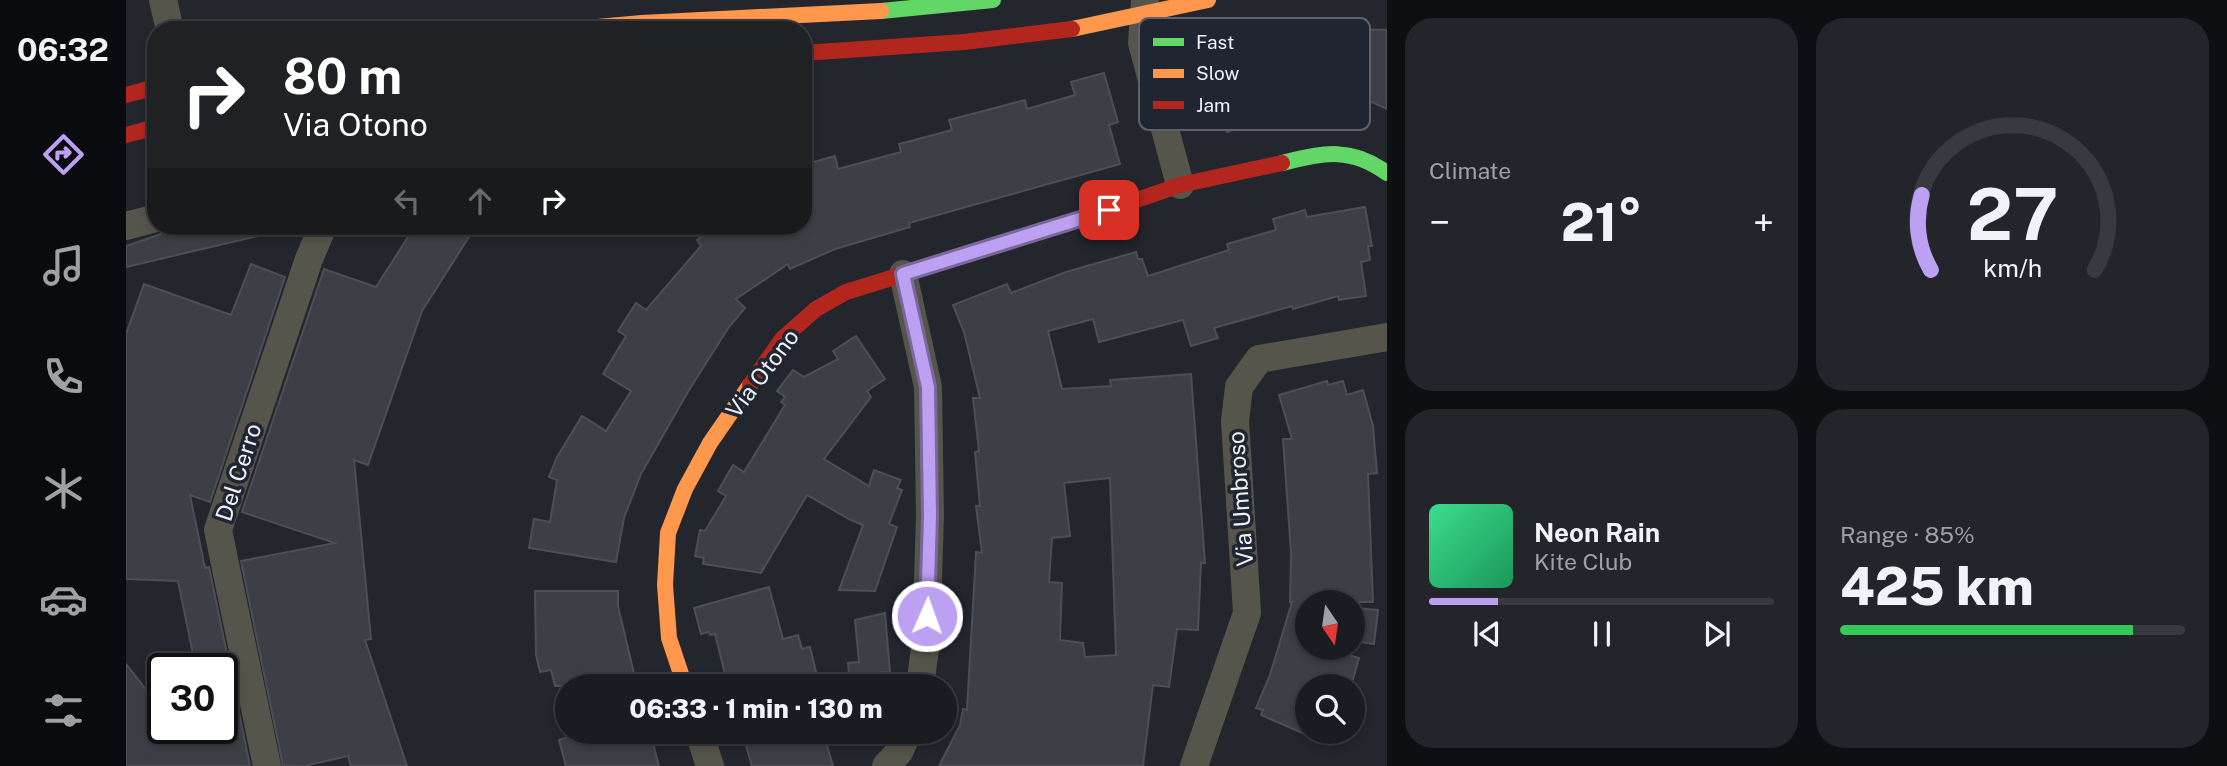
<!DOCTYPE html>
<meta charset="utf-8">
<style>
:root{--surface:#1a1c22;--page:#23252a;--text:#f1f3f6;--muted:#9fa1a5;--line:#383a40;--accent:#bca0f2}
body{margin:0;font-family:"Public Sans",sans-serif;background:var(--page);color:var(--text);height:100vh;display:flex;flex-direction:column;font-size:26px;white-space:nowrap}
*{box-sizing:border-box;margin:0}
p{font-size:23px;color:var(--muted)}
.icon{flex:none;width:38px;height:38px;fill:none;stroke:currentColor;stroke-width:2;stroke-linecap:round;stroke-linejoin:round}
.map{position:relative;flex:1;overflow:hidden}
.sheet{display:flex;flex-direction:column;gap:18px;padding:18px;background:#0e0f13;width:840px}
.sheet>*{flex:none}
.banner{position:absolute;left:21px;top:21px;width:665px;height:214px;border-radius:28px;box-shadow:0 4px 10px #0003,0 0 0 2px var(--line);background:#202124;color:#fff;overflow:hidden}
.needle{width:46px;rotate:167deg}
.buttons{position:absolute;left:1169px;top:590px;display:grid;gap:14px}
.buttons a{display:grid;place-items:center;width:70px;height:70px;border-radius:50%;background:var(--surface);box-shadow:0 4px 10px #0003,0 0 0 2px var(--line);font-size:35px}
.speed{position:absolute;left:21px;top:653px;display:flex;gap:14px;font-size:35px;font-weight:700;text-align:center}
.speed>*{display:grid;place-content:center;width:91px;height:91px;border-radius:50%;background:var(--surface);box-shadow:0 4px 10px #0003,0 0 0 2px var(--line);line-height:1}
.speed .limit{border:4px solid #111;border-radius:10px;background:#fff;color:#111}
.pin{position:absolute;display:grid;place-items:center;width:60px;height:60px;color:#fff;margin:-30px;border-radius:14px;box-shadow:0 4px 10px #0006}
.me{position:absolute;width:77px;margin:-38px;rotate:2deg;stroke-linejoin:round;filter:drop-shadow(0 0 5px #0008)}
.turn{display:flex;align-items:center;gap:24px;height:147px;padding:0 21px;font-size:32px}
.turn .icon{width:91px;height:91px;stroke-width:2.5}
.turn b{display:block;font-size:49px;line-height:60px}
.lanes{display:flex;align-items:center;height:66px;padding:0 21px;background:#0003;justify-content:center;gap:35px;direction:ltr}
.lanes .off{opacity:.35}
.big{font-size:52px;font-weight:800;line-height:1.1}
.sheet .widget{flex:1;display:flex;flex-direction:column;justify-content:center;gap:10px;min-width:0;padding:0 24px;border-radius:28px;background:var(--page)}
.sheet .dial{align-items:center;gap:0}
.dial svg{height:182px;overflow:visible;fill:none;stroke:var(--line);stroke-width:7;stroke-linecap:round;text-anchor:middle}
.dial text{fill:var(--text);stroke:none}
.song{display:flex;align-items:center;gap:21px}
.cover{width:84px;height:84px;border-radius:10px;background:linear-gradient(135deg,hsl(150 70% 55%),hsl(150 70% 35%))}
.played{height:7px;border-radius:4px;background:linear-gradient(90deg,var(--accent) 20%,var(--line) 20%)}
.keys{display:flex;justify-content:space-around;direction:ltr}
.heat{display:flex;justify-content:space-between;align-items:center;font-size:38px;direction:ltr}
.charge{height:10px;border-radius:5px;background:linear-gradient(90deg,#34c759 85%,var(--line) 0)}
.sheet .tiles{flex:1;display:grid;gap:18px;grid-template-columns:repeat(2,1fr)}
.trip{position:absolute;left:429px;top:674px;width:402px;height:70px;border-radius:35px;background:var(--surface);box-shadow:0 4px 10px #0003,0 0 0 2px var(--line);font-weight:800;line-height:70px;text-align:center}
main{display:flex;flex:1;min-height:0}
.tab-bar{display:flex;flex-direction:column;width:126px;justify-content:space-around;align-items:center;background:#0a0b0e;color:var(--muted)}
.tab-bar .icon{width:49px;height:49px}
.tab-bar .current{color:var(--accent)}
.tab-bar b{font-size:32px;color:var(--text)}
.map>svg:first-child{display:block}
.building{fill:#3c3f45;stroke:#4c4f55;stroke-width:2;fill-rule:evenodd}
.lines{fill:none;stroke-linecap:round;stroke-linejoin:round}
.street{stroke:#56554b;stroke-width:28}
.fast{stroke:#63d668;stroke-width:16}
.slow{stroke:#ff974d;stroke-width:16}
.jam{stroke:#b3261e;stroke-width:16}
.route-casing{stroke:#7a689d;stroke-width:18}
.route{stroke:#bca0f2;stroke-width:12}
.labels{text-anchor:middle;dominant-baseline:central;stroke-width:7;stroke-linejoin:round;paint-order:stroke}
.street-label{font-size:23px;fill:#edf2fa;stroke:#1f2531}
.key{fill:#1f2531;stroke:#5d626d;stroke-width:2}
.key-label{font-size:19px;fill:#edf2fa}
</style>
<main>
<nav class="tab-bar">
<b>06:32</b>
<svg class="icon current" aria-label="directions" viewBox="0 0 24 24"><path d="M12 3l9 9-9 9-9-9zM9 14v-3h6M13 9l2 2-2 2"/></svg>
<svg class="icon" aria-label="music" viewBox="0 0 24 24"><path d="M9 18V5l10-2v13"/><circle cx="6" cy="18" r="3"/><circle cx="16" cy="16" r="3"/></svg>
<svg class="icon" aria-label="phone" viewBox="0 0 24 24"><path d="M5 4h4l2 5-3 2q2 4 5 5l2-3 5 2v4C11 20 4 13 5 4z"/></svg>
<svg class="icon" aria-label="climate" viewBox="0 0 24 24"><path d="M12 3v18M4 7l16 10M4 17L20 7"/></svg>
<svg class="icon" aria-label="car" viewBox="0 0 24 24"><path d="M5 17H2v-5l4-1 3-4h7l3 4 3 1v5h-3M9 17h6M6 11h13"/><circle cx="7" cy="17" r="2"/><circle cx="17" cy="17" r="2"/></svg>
<svg class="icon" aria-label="filters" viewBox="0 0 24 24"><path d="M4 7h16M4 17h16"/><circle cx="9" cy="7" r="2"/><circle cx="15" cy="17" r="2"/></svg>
</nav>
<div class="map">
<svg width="1261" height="766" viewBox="0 0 1261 766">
<rect width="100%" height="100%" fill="#23262d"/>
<g class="building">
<path d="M 1193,28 L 1261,30 L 1261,109 L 1239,99 L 1175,97 L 1177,105 L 1129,113 L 1132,122 L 1101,132 L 1087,92 L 1078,94 L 1063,48 L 1095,37 L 1097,44 L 1144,36 L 1149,66 L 1192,60 Z"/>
<path d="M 978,73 L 992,122 L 983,125 L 994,164 L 783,223 L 784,227 L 709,249 L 664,269 L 662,264 L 610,299 L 619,308 L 603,327 L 563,390 L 515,474 L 498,518 L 490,562 L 403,548 L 408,519 L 424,522 L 431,480 L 423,477 L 431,457 L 456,416 L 480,431 L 505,391 L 477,374 L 500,336 L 492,331 L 510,303 L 520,310 L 575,246 L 571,240 L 591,226 L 677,226 L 677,165 L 709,156 L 712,169 L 775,152 L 773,144 L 826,130 L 823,120 L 899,100 L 901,109 L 949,95 L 945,82 Z"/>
<path d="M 1239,207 L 1246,246 L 1242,246 L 1244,260 L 1235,262 L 1240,296 L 1213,300 L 1212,296 L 1167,309 L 1166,306 L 1088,328 L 1092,338 L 1065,346 L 1057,320 L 973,342 L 967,319 L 922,331 L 936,389 L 985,386 L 984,380 L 1065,374 L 1079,563 L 1075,563 L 1072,630 L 1051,629 L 1043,687 L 1027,685 L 1017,766 L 813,766 L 834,725 L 837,709 L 841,710 L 850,552 L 856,553 L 850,506 L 854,506 L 849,452 L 853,451 L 847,398 L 854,398 L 838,332 L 827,305 L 881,284 L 885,293 L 940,272 L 1010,252 L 1012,259 L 1016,259 L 1022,276 L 1103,250 L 1101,244 L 1150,230 L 1147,219 L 1179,210 L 1181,217 ZM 984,478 L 990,655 L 959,657 L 957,643 L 934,640 L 936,583 L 923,582 L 926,538 L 944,536 L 938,483 Z"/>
<path d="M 45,226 L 135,226 L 136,235 L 0,267 L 0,246 L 35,234 Z"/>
<path d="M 289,226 L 350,226 L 296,311 L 242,465 L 228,460 L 245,639 L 239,640 L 281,766 L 225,766 L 222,756 L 178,766 L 157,766 L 115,561 L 209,543 L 116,512 L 198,269 L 250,287 Z"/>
<path d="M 125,264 L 159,277 L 84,502 L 64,495 L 79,568 L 83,567 L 124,766 L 0,766 L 0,664 L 37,711 L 37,728 L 96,728 L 96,659 L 69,664 L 52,581 L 0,579 L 0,334 L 18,284 L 105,315 Z"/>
<path d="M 730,336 L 759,379 L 741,391 L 745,397 L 698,459 L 743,486 L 748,470 L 775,480 L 771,488 L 776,490 L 763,524 L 771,527 L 749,591 L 713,590 L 737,525 L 723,519 L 681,495 L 635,573 L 577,564 L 578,558 L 569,556 L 574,530 L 579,531 L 600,496 L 592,491 L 607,465 L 618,472 L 659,405 L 655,402 L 659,397 L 651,391 L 667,370 L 678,377 L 712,359 L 707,351 Z"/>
<path d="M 1201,381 L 1202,385 L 1217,381 L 1221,395 L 1237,390 L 1247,426 L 1251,473 L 1242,474 L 1247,602 L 1181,602 L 1181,648 L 1197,648 L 1233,658 L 1225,686 L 1181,686 L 1181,735 L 1135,715 L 1137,710 L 1130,708 L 1144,675 L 1166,602 L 1164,602 L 1165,553 L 1157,439 L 1166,439 L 1153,395 Z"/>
<path d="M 643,587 L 657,639 L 672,635 L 676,649 L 684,647 L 690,672 L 652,682 L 651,677 L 615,686 L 602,686 L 589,634 L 584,635 L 583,632 L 575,634 L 568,608 Z"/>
<path d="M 409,591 L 492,591 L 492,606 L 511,686 L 429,686 L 425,670 L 414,672 L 410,655 Z"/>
<path d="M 1227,608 L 1252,610 L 1248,644 L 1227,641 Z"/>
<path d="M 759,613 L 764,672 L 748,673 L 749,686 L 724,686 L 722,663 L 733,662 L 729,620 Z"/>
<path d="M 441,732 L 524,732 L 533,766 L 440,766 L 433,740 L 442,737 Z"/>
<path d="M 616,732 L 697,732 L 707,766 L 626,766 Z"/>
</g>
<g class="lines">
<g class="street">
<path d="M 37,0 L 44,30"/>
<path d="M 1019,0 L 1016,43 L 1054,185"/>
<path d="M 0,226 L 30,218"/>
<path d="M 777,274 L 802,387 L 804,516 L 800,641 L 794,686"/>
<path d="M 573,732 L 584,766"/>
<path d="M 141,766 L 92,530 L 183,259 L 197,226"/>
<path d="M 760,766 L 773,752 L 782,732"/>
<path d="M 1068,766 L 1121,613 L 1109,421 L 1113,387 L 1133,359 L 1261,337"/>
</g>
<g class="fast">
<path d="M 755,11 L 867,0"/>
<path d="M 1156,163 C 1198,153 1224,146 1261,173"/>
</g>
<g class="slow">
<path d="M 946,29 L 1082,0"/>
<path d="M 438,30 L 516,23 L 755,11"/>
<path d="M 559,686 L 543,638 L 539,585 L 542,533 L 559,489 L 584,443 L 624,385"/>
</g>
<g class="jam">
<path d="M 677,53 L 838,42 L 946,29"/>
<path d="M 0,95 L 30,87"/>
<path d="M 0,135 L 30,127"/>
<path d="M 624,385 L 656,339 L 690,309 L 720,292 L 959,218 L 1054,185 L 1156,163"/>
</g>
</g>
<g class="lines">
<g class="route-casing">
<path id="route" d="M 801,616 L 804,516 L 802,387 L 777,274 L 983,210"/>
</g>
<use href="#route" class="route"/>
</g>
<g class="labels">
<g class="street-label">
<text transform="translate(636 373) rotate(-53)">Via Otono</text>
<text transform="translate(112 472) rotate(-72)">Del Cerro</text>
<text transform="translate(1114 499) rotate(-94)">Via Umbroso</text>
</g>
</g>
<rect x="1013" y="18" width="231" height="112" rx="10" class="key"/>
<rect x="1027" y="38" width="31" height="8" fill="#63d668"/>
<rect x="1027" y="69" width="31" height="9" fill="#ff974d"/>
<rect x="1027" y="101" width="31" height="8" fill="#b3261e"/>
<g class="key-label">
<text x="1070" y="49">Fast</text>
<text x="1070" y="80">Slow</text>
<text x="1070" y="112">Jam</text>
</g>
</svg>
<div class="buttons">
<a><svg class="needle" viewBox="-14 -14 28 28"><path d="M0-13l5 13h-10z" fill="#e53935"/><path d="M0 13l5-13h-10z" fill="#9fa1a5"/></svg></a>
<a><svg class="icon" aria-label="search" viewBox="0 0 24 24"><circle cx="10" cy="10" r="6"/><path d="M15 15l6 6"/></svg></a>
</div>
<div class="speed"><div class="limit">30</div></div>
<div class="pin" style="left:983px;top:210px;background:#d93025"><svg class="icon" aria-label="arrive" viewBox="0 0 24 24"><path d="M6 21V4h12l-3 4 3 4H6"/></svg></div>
<svg class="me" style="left:801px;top:616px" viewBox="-20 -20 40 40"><circle r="17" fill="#bca0f2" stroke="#fff" stroke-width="3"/><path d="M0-11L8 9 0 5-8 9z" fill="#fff"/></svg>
<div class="trip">06:33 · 1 min · 130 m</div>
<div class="banner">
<div class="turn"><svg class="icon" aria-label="right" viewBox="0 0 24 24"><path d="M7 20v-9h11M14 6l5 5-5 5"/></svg><div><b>80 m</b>Via Otono</div></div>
<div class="lanes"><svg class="icon off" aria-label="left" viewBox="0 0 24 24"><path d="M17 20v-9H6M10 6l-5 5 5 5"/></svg><svg class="icon off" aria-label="ahead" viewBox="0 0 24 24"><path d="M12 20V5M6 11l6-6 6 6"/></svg><svg class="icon" aria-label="right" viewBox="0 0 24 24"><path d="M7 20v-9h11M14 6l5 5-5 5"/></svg></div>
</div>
</div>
<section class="sheet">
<div class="tiles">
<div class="widget"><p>Climate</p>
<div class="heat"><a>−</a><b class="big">21°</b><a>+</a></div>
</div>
<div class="widget dial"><svg viewBox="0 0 100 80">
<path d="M14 69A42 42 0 1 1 86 69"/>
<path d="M14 69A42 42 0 0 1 10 36" stroke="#bca0f2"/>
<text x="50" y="56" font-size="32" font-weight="700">27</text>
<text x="50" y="72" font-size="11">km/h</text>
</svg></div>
<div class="widget">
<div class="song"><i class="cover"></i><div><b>Neon Rain</b><p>Kite Club</p></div></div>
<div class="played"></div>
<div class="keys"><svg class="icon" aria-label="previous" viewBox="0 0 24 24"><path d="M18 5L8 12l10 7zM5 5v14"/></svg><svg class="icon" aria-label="pause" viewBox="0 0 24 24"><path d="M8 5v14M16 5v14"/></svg><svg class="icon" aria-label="next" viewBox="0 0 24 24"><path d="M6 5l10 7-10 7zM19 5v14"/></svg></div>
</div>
<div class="widget"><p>Range · 85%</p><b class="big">425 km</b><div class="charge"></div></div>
</div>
</section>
</main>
